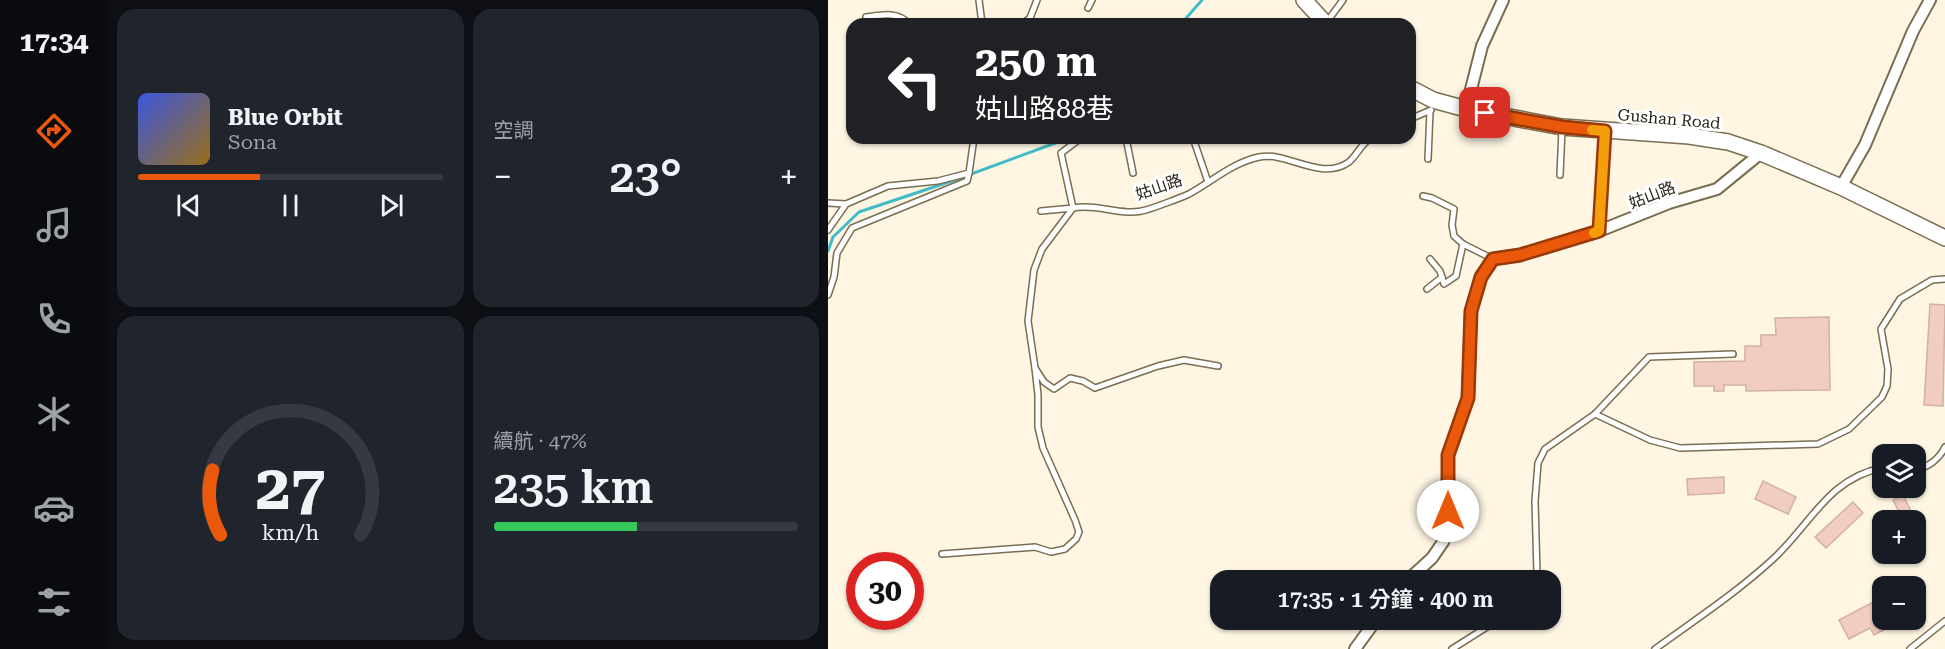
<!DOCTYPE html>
<html lang="zh-TW">
<meta charset="utf-8">
<style>
:root{--surface:#171b24;--page:#20242c;--text:#f1f3f6;--muted:#9ea1a6;--line:#363941;--accent:#ea580c}
body{margin:0;font-family:"Roboto Serif","Noto Sans TC",serif;background:var(--page);color:var(--text);height:100vh;display:flex;flex-direction:column;font-size:22px;white-space:nowrap}
*{box-sizing:border-box;margin:0}
p{font-size:20px;color:var(--muted)}
.icon{flex:none;width:33px;height:33px;fill:none;stroke:currentColor;stroke-width:2;stroke-linecap:round;stroke-linejoin:round}
.map{position:relative;flex:1;overflow:hidden}
.sheet{display:flex;flex-direction:column;gap:9px;padding:9px;background:#0d0f14;width:720px}
.sheet>*{flex:none}
.top-card{position:absolute;left:18px;top:18px;width:570px;height:126px;border-radius:18px;box-shadow:0 2px 4px #0004;background:#202124;color:#fff;overflow:hidden}
.fabs{position:absolute;left:1044px;top:444px;display:grid;gap:12px}
.fabs a{display:grid;place-items:center;width:54px;height:54px;border-radius:12px;background:var(--surface);box-shadow:0 2px 4px #0004;font-size:30px}
.speed{position:absolute;left:18px;top:552px;display:flex;gap:12px;font-size:30px;font-weight:700;text-align:center}
.speed>*{display:grid;place-content:center;width:78px;height:78px;border-radius:50%;background:var(--surface);box-shadow:0 2px 4px #0004;line-height:1}
.speed .limit{border:9px solid #d22;background:#fff;color:#111}
.pin{position:absolute;display:grid;place-items:center;width:51px;height:51px;color:#fff;margin:-26px;border-radius:12px;box-shadow:0 3px 9px #0006}
.me{position:absolute;width:66px;margin:-33px;rotate:0deg;stroke-linejoin:round;filter:drop-shadow(0 0 4px #0008)}
.turn{display:flex;align-items:center;gap:21px;height:126px;padding:0 30px;font-size:27px}
.turn .icon{width:78px;height:78px;stroke-width:2.5}
.turn b{display:block;font-size:42px;line-height:51px}
.big{font-size:45px;font-weight:600;line-height:1.1}
.sheet .card{flex:1;display:flex;flex-direction:column;justify-content:center;gap:9px;min-width:0;padding:0 21px;border-radius:18px;background:var(--page)}
.sheet .dial{align-items:center;gap:0}
.dial svg{height:156px;overflow:visible;fill:none;stroke:var(--line);stroke-width:7;stroke-linecap:round;text-anchor:middle}
.dial text{fill:var(--text);stroke:none}
.song{display:flex;align-items:center;gap:18px}
.cover{width:72px;height:72px;border-radius:9px;background:linear-gradient(135deg,hsl(230 70% 55%),hsl(40 70% 35%))}
.played{height:6px;border-radius:3px;background:linear-gradient(90deg,var(--accent) 40%,var(--line) 40%)}
.keys{display:flex;justify-content:space-around;direction:ltr}
.heat{display:flex;justify-content:space-between;align-items:center;font-size:33px;direction:ltr}
.charge{height:9px;border-radius:4px;background:linear-gradient(90deg,#34c759 47%,var(--line) 0)}
.sheet .tiles{flex:1;display:grid;gap:9px;grid-template-columns:repeat(2,1fr)}
.trip{position:absolute;left:382px;top:570px;width:351px;height:60px;border-radius:18px;background:var(--surface);box-shadow:0 2px 4px #0004;font-weight:600;line-height:60px;text-align:center}
main{display:flex;flex:1;min-height:0}
.tab-bar{display:flex;flex-direction:column;width:108px;justify-content:space-around;align-items:center;background:#090b0e;color:var(--muted)}
.tab-bar .icon{width:42px;height:42px}
.tab-bar .active{color:var(--accent)}
.tab-bar b{font-size:27px;color:var(--text)}
.map>svg:first-child{display:block}
.lines{fill:none;stroke-linecap:round;stroke-linejoin:round}
.stream{stroke:#40bcc9;stroke-width:3}
.building{fill:#f0cdbf;stroke:#d2b0a2;stroke-width:1.5}
.lane-casing{stroke:#7a6d51;stroke-width:8}
.street-casing{stroke:#7a6d51;stroke-width:14}
.secondary-casing{stroke:#7a6d51;stroke-width:18}
.lane{stroke:#fff;stroke-width:5}
.street{stroke:#fff;stroke-width:10}
.secondary{stroke:#fff;stroke-width:15}
.route-casing{stroke:#983908;stroke-width:15}
.route{stroke:#ea580c;stroke-width:10}
.slow{stroke:#f59e0b;stroke-width:10}
.labels{text-anchor:middle;dominant-baseline:central;stroke-width:6;stroke-linejoin:round;paint-order:stroke}
.street-label{font-size:16px;fill:#292418;stroke:#fff}
</style>
<main>
<nav class="tab-bar">
<b>17:34</b>
<svg class="icon active" aria-label="directions" viewBox="0 0 24 24"><path d="M12 3l9 9-9 9-9-9zM9 14v-3h6M13 9l2 2-2 2"/></svg>
<svg class="icon" aria-label="music" viewBox="0 0 24 24"><path d="M9 18V5l10-2v13"/><circle cx="6" cy="18" r="3"/><circle cx="16" cy="16" r="3"/></svg>
<svg class="icon" aria-label="phone" viewBox="0 0 24 24"><path d="M5 4h4l2 5-3 2q2 4 5 5l2-3 5 2v4C11 20 4 13 5 4z"/></svg>
<svg class="icon" aria-label="climate" viewBox="0 0 24 24"><path d="M12 3v18M4 7l16 10M4 17L20 7"/></svg>
<svg class="icon" aria-label="car" viewBox="0 0 24 24"><path d="M5 17H2v-5l4-1 3-4h7l3 4 3 1v5h-3M9 17h6M6 11h13"/><circle cx="7" cy="17" r="2"/><circle cx="17" cy="17" r="2"/></svg>
<svg class="icon" aria-label="filters" viewBox="0 0 24 24"><path d="M4 7h16M4 17h16"/><circle cx="9" cy="7" r="2"/><circle cx="15" cy="17" r="2"/></svg>
</nav>
<section class="sheet">
<div class="tiles">
<div class="card">
<div class="song"><i class="cover"></i><div><b>Blue Orbit</b><p>Sona</p></div></div>
<div class="played"></div>
<div class="keys"><svg class="icon" aria-label="previous" viewBox="0 0 24 24"><path d="M18 5L8 12l10 7zM5 5v14"/></svg><svg class="icon" aria-label="pause" viewBox="0 0 24 24"><path d="M8 5v14M16 5v14"/></svg><svg class="icon" aria-label="next" viewBox="0 0 24 24"><path d="M6 5l10 7-10 7zM19 5v14"/></svg></div>
</div>
<div class="card"><p>空調</p>
<div class="heat"><a>−</a><b class="big">23°</b><a>+</a></div>
</div>
<div class="card dial"><svg viewBox="0 0 100 80">
<path d="M14 69A42 42 0 1 1 86 69"/>
<path d="M14 69A42 42 0 0 1 10 36" stroke="#ea580c"/>
<text x="50" y="56" font-size="32" font-weight="700">27</text>
<text x="50" y="72" font-size="11">km/h</text>
</svg></div>
<div class="card"><p>續航 · 47%</p><b class="big">235 km</b><div class="charge"></div></div>
</div>
</section>
<div class="map">
<svg width="1117" height="649" viewBox="0 0 1117 649">
<rect width="100%" height="100%" fill="#fef6e3"/>
<g class="lines">
<g class="stream">
<path d="M 353,24 L 374,0"/>
<path d="M 0,251 L 5,237 L 31,212 L 127,180 L 230,142 L 234,138"/>
</g>
</g>
<g class="building">
<path d="M 1102,304 L 1117,305 L 1115,406 L 1096,405 Z"/>
<path d="M 1001,317 L 1002,390 L 918,391 L 918,385 L 896,385 L 896,391 L 886,391 L 886,386 L 866,386 L 866,362 L 917,361 L 917,346 L 933,346 L 933,335 L 948,335 L 947,318 Z"/>
<path d="M 896,477 L 896,493 L 860,495 L 859,479 Z"/>
<path d="M 935,481 L 968,497 L 960,514 L 927,499 Z"/>
<path d="M 1075,495 L 1083,511 L 1073,516 L 1065,500 Z"/>
<path d="M 1025,502 L 1035,513 L 998,548 L 987,537 Z"/>
<path d="M 1051,599 L 1054,605 L 1054,620 L 1075,620 L 1046,635 L 1042,628 L 1021,639 L 1011,620 Z"/>
</g>
<g class="lines">
<g class="lane-casing">
<g id="lane">
<path d="M 151,0 L 154,24"/>
<path d="M 260,8 L 264,0"/>
<path d="M 38,17 C 53,15 70,11 81,24"/>
<path d="M 498,23 L 515,0"/>
<path d="M 194,24 L 202,18 L 209,0"/>
<path d="M 582,119 L 603,110"/>
<path d="M 298,138 L 305,173"/>
<path d="M 365,138 L 380,182"/>
<path d="M 600,159 L 602,111"/>
<path d="M 732,175 L 734,129"/>
<path d="M 595,196 L 604,198 L 626,209 L 624,225 L 626,236 L 635,244 L 665,259"/>
<path d="M 0,203 L 18,204 L 0,230"/>
<path d="M 18,204 L 60,186 L 110,181 L 141,173 L 146,138"/>
<path d="M 213,211 L 245,208 L 233,153 L 253,138"/>
<path d="M 771,230 L 777,131"/>
<path d="M 602,259 L 612,271 L 616,284 L 628,276 L 635,244"/>
<path d="M 599,289 L 614,277"/>
<path d="M 0,295 L 6,277 L 9,253 L 24,228 L 139,181 L 141,173"/>
<path d="M 207,368 L 200,321 L 206,270 L 214,249 L 245,208 C 269,203 295,217 318,210 C 328,207 352,198 361,194 C 383,182 406,162 431,157 C 459,151 493,182 521,162 C 528,156 533,145 542,138"/>
<path d="M 767,414 L 822,440 L 852,448 L 990,444 L 1021,429 L 1054,397 L 1059,386 L 1060,369 L 1053,329 L 1072,299 L 1104,280 L 1117,279"/>
<path d="M 1088,469 C 1100,468 1112,458 1117,447"/>
<path d="M 114,554 L 207,547 L 223,552 L 237,549 L 248,539 L 251,532 L 247,520 L 215,448 L 210,427 L 210,395 L 207,368 L 216,382 L 226,389 L 242,378 L 255,381 L 267,388 L 330,366 L 356,360 L 390,366"/>
<path d="M 707,580 L 709,574 L 707,501 L 710,463 L 717,449 L 767,414 L 821,357 L 905,354"/>
<path d="M 624,649 L 670,620"/>
<path d="M 827,649 C 867,620 908,593 944,560 C 981,527 1000,478 1054,468"/>
<path d="M 1082,649 L 1117,621"/>
</g>
</g>
<g class="street-casing">
<g id="street">
<path d="M 638,109 L 654,46 L 675,0"/>
<path d="M 1013,187 L 1037,145 L 1085,31 L 1102,0"/>
<path d="M 580,580 L 604,558 L 615,542 L 620,530 L 620,455 L 640,398 L 643,311 L 653,277 L 665,259 L 692,255 L 771,231 L 841,203 L 889,189 L 933,153"/>
<path d="M 527,649 L 548,620"/>
</g>
</g>
<g class="secondary-casing">
<g id="secondary">
<path d="M 476,0 L 498,24"/>
<path d="M 582,88 L 605,100 L 638,109 L 734,127 L 861,136 L 900,142 L 933,153 L 1013,187 L 1117,238"/>
</g>
</g>
<use href="#lane" class="lane"/>
<use href="#street" class="street"/>
<use href="#secondary" class="secondary"/>
</g>
<g class="lines">
<g class="route-casing">
<path id="route" d="M 620,511 L 620,455 L 640,398 L 643,311 L 653,277 L 665,259 L 692,255 L 771,231 L 777,131 L 735,127 L 657,113"/>
</g>
<use href="#route" class="route"/>
<path class="slow" d="M 764,130 L 777,131 L 771,231 L 766,233"/>
</g>
<g class="labels">
<g class="street-label">
<text transform="translate(841 119) rotate(5)">Gushan Road</text>
<text transform="translate(331 187) rotate(-19)">姑山路</text>
<text transform="translate(824 195) rotate(-21)">姑山路</text>
</g>
</g>
</svg>
<div class="fabs">
<a><svg class="icon" aria-label="layers" viewBox="0 0 24 24"><path d="M12 4l9 5-9 5-9-5zM3 14l9 5 9-5"/></svg></a>
<a>+</a>
<a>−</a>
</div>
<div class="speed"><div class="limit">30</div></div>
<div class="pin" style="left:657px;top:113px;background:#d93025"><svg class="icon" aria-label="arrive" viewBox="0 0 24 24"><path d="M6 21V4h12l-3 4 3 4H6"/></svg></div>
<svg class="me" style="left:620px;top:511px" viewBox="-20 -20 40 40"><circle r="19" fill="#fff"/><path d="M0-13L10 11 0 6-10 11z" fill="#ea580c"/></svg>
<div class="trip">17:35 · 1 分鐘 · 400 m</div>
<div class="top-card">
<div class="turn"><svg class="icon" aria-label="left" viewBox="0 0 24 24"><path d="M17 20v-9H6M10 6l-5 5 5 5"/></svg><div><b>250 m</b>姑山路88巷</div></div>
</div>
</div>
</main>
